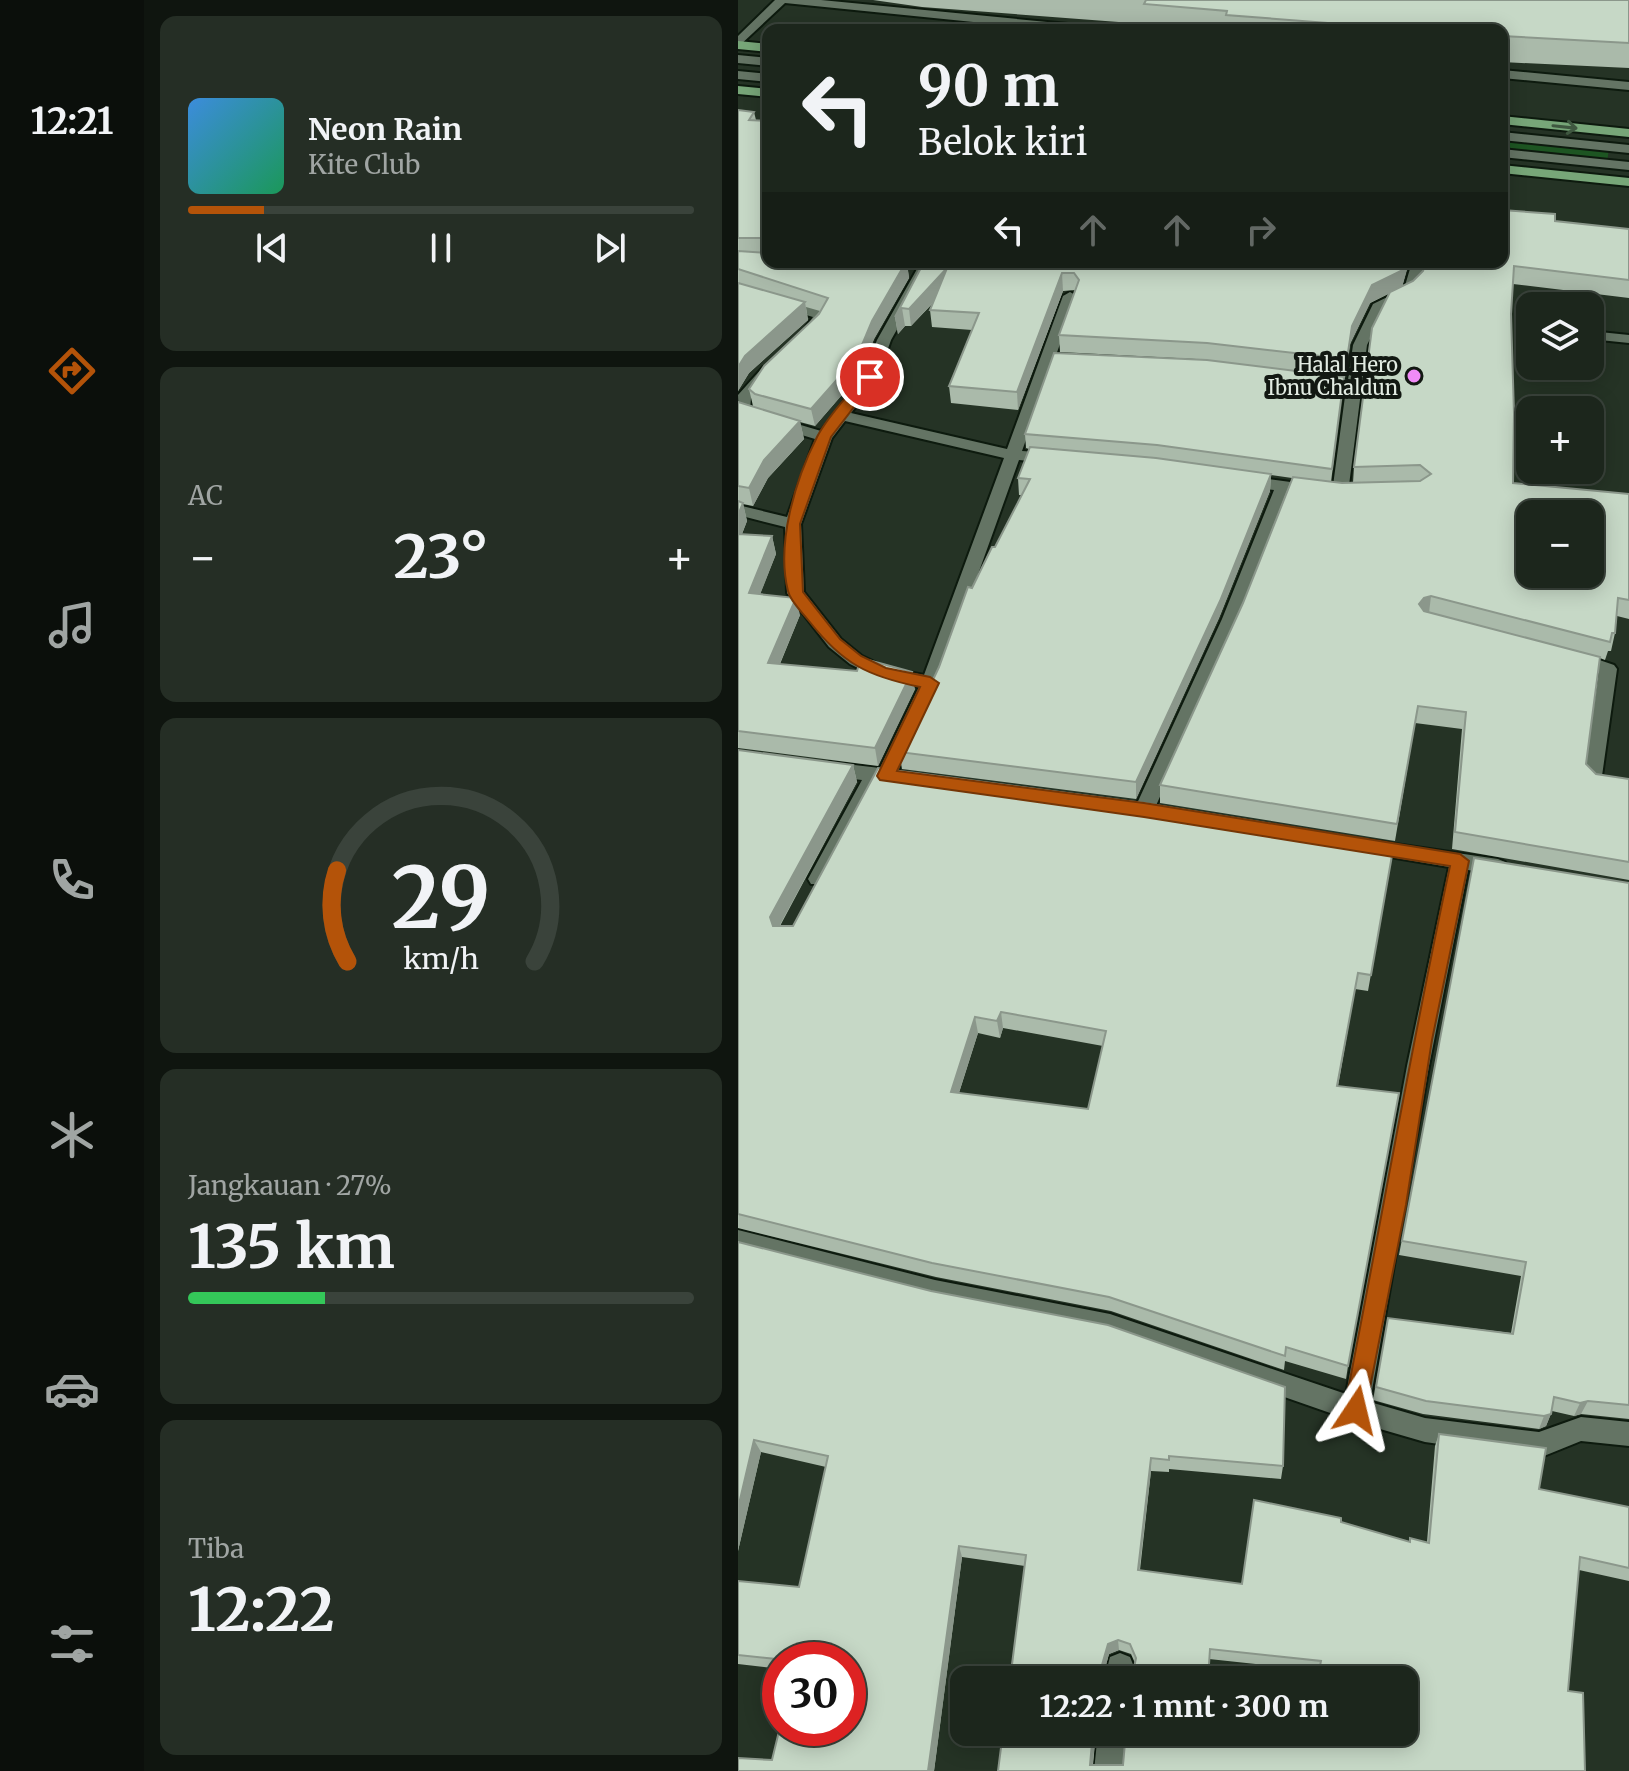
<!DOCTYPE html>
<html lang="id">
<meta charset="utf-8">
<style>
:root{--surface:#1c261c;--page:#252e25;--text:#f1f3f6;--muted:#a0a5a3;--line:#3a433b;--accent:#b45309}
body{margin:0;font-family:Merriweather,serif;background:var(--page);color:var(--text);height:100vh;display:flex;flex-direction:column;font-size:30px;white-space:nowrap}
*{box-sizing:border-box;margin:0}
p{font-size:26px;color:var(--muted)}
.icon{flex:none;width:44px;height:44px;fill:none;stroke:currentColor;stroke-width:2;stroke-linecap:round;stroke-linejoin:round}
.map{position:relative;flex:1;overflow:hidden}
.panel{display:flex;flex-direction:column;gap:16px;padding:16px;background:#0f150f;width:594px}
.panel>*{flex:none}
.guide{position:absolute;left:24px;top:24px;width:746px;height:244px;border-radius:16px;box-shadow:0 4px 20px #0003,0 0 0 2px var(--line);background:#1c261c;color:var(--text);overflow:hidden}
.tools{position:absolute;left:778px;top:292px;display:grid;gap:16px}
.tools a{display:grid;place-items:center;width:88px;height:88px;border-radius:16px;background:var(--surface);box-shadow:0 4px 20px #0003,0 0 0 2px var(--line);font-size:40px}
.speed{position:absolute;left:24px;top:1642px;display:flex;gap:16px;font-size:40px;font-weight:700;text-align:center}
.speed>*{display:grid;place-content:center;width:104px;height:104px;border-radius:50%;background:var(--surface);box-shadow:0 4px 20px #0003,0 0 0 2px var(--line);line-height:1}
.speed .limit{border:12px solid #d22;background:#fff;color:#111}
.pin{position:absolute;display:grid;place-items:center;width:68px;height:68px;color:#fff;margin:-34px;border:4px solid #fff;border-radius:50%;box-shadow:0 2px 8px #0007}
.me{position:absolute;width:88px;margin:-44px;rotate:10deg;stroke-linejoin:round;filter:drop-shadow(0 0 6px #0008)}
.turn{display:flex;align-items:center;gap:28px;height:168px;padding:0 24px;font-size:36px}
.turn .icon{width:104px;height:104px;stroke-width:2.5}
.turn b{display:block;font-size:56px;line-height:68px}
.lanes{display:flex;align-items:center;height:76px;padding:0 24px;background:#0003;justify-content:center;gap:40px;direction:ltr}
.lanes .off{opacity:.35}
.big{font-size:60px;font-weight:700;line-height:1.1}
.panel .widget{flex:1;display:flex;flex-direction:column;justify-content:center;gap:12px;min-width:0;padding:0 28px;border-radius:16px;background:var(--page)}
.panel .dial{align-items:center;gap:0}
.dial svg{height:208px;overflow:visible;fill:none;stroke:var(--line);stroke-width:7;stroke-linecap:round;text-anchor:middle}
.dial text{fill:var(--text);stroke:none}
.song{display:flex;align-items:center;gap:24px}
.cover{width:96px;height:96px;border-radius:12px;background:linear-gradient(135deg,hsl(210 70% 55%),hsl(150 70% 35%))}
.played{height:8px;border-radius:4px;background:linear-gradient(90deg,var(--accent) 15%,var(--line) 15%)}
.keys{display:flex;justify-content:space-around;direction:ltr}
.heat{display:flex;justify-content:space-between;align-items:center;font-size:44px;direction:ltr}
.charge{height:12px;border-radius:6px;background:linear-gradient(90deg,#34c759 27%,var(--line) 0)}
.trip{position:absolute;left:212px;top:1666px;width:468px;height:80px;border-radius:16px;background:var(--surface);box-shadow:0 4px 20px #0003,0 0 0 2px var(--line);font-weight:700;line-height:80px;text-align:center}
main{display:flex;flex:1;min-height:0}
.tabs{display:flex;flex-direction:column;width:144px;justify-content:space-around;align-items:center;background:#0b0f0b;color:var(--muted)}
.tabs .icon{width:56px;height:56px}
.tabs .selected{color:var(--accent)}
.tabs b{font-size:36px;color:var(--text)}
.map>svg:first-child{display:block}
.green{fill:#1d5522}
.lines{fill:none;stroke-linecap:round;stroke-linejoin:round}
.service-casing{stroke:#0d1a0e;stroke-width:4}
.minor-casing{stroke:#0d1a0e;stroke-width:4}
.primary-casing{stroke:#0d1a0e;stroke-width:4}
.service{fill:#647464;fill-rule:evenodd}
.minor{fill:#647464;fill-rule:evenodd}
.primary{fill:#77a678;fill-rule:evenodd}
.wall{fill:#aabaaa;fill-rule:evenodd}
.shaded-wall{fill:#8b978b}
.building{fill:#c6d8c6;stroke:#8b978b;stroke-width:2;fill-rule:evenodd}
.oneway{stroke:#3f5840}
.route{fill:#b45309;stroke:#753606;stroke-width:2}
.poi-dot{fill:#f08bf6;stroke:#121812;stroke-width:3}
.labels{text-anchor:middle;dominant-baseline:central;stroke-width:8;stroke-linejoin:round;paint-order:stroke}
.far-poi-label{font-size:20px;fill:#e2ebe2;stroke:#121812;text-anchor:end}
</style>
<main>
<nav class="tabs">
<b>12:21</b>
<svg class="icon selected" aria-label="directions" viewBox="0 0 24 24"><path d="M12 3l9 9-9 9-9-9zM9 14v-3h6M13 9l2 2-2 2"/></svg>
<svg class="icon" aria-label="music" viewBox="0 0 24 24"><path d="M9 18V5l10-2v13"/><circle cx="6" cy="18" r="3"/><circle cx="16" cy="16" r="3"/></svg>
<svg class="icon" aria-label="phone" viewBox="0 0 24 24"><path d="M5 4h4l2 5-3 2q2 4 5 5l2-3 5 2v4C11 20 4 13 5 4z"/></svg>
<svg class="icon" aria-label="climate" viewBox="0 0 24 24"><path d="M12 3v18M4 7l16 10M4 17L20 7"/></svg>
<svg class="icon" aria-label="car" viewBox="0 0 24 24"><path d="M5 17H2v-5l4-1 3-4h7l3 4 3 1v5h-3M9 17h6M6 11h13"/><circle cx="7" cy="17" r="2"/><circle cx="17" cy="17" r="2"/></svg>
<svg class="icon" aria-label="filters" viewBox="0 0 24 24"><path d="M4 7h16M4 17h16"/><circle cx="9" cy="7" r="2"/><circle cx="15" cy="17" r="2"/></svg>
</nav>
<section class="panel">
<div class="widget">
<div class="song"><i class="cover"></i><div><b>Neon Rain</b><p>Kite Club</p></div></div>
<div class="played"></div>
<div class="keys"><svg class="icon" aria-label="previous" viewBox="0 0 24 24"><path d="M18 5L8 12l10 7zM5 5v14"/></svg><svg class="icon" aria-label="pause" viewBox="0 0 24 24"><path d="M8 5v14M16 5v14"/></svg><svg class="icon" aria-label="next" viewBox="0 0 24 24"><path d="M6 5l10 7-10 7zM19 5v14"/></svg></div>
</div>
<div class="widget"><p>AC</p>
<div class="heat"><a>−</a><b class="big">23°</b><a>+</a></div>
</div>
<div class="widget dial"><svg viewBox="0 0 100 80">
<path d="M14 69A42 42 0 1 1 86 69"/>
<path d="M14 69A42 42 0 0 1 10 34" stroke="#b45309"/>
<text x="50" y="56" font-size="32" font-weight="700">29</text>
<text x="50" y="72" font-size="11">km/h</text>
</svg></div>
<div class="widget"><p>Jangkauan · 27%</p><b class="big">135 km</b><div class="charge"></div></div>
<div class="widget"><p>Tiba</p><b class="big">12:22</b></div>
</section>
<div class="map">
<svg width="891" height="1771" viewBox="0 0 891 1771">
<rect width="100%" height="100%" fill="#253325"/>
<path class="green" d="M 764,136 L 871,147 L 869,164 L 764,153 Z"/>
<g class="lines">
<g class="service-casing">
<g id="service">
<path d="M 37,0 L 83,0 L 351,26 L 357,30 L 316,30 L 47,3 L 0,47 L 0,36 Z"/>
<path d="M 0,55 L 30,58 L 30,66 L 0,63 Z"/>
<path d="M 764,70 L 891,82 L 891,90 L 764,78 Z"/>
<path d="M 0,71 L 30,74 L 30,82 L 0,79 Z"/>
<path d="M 764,132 L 891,145 L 891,153 L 764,140 Z"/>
<path d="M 764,149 L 891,162 L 891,170 L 764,157 Z"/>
<path d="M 852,331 L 891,335 L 891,343 L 852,339 Z"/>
</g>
</g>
<g class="minor-casing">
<g id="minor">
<path d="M 183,262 L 197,262 L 153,340 L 140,377 L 113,413 L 269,449 L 325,296 L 332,292 L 339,296 L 284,451 L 313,453 L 321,458 L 313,463 L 281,460 L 201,683 L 160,771 L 170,773 L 172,778 L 163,785 L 142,782 L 87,884 L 73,884 L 70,879 L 124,780 L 91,776 L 82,769 L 91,762 L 142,768 L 181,687 L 138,677 L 112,664 L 91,647 L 49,593 L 47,527 L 0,515 L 0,505 L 49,517 L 77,439 L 1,416 L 0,395 L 25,367 L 35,367 L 35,373 L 13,398 L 12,410 L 83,431 L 125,376 L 139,340 ZM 107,421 L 266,458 L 186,675 L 149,668 L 124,656 L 103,639 L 66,592 L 63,524 L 94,438 Z"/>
<path d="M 674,262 L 688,262 C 685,291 674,297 648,307 L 629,345 L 610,493 L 602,498 L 596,497 L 594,493 L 608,389 L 579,386 L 571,381 L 579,376 L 610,380 L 615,345 L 635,304 L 666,289 Z"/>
<path d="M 0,287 L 82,309 L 90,316 L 76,336 L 66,336 L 64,333 L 75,317 L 0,295 Z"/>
<path d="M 507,476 L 575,485 L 583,490 L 575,495 L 551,492 L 502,619 L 416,810 L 406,817 L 396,810 L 484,619 L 536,490 L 501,485 L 499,481 Z"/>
<path d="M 838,652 L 876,665 L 879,669 L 864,776 L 891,780 L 891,794 L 854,788 L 845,779 L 861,672 L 832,662 L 829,658 L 832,654 Z"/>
<path d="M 630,840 L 760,859 L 767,862 L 770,867 L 767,872 L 760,875 L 730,870 L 691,1066 L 632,1402 L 687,1418 L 801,1432 L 843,1417 L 891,1422 L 891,1446 L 843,1441 L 801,1458 L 687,1442 L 618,1422 L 372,1336 L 197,1302 L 0,1252 L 0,1230 L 197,1280 L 372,1314 L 608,1394 L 669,1066 L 711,867 L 623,852 L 620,847 L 623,842 Z"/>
<path d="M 382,1653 L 392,1657 L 396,1667 L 394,1680 L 366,1680 L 372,1657 Z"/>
<path d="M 360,1732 L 388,1732 L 384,1771 L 356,1771 Z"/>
</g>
</g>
<g class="primary-casing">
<g id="primary">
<path d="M 0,41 L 30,44 L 30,52 L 0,49 Z"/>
<path d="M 0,86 L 30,89 L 30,97 L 0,94 Z"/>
<path d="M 764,116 L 891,129 L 891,137 L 764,124 Z"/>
<path d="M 764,165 L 891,178 L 891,186 L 764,173 Z"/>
</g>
</g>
<use href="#service" class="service"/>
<use href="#minor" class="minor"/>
<use href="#primary" class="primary"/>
</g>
<g class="wall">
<path d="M 135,0 L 891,0 L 891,68 L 764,62 L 764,30 L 418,30 L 407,29 L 407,24 L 184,7 Z"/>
<path d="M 0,110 L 16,112 L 18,120 L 30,121 L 30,262 L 180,262 L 178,264 L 169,264 L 171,278 L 136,339 L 122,374 L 77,426 L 62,422 L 66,439 L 30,478 L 15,506 L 5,504 L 9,521 L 4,534 L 34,536 L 38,554 L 22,594 L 62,615 L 42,664 L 177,689 L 140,766 L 0,748 L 0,402 L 15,406 L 11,389 L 82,311 L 68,307 L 70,320 L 11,373 L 0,391 Z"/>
<path d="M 817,221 L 891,229 L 891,298 L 775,284 L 773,314 L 775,483 L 891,494 L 891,619 L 879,616 L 877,633 L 873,651 L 870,651 L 867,660 L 862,658 L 848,764 L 858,774 L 891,779 L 891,880 L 714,849 L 724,729 L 677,723 L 657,841 L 422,803 L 422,785 L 505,603 L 554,478 L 533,475 L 532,491 L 481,618 L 398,799 L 164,769 L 161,752 L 201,667 L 234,588 L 257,547 L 284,495 L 281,495 L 280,478 L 291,449 L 288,448 L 287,434 L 458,359 L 322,352 L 321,335 L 337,290 L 325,291 L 280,410 L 213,403 L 211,386 L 234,330 L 194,327 L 192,310 L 195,303 L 173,326 L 167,326 L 160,334 L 157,317 L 186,262 L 671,262 L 664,287 ZM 652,293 L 616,467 L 615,483 L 593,482 L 606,377 L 478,361 L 607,377 L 612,344 L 632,303 Z"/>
<path d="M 0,750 L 115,765 L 119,782 L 42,926 L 55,926 L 656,844 L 630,991 L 617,989 L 600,1086 L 610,1366 L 608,1379 L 547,1361 L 546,1370 L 373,1311 L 198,1277 L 0,1228 ZM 265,1028 L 365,1046 L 350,1109 L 221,1093 L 240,1033 L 262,1038 Z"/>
<path d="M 736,858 L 891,883 L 891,1419 L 843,1414 L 836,1416 L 814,1411 L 808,1426 L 801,1429 L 685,1414 L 635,1400 L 650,1318 L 773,1333 L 783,1276 L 661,1255 Z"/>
<path d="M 0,1242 L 545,1466 L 543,1479 L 431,1469 L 431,1472 L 413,1471 L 402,1570 L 504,1584 L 603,1522 L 671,1542 L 689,1542 L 697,1446 L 701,1434 L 801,1489 L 891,1507 L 891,1581 L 841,1570 L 830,1691 L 847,1771 L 260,1771 L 358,1732 L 355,1765 L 385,1765 L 566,1743 L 581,1671 L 471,1659 L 470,1680 L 272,1680 L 287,1566 L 224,1557 L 196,1771 L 0,1771 L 34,1760 L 110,1660 L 42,1660 L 42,1669 L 0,1664 L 0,1581 L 61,1587 L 88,1467 L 23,1452 L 0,1551 ZM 381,1650 L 393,1654 L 397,1663 L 395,1673 L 366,1672 L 371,1654 Z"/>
</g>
<g class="shaded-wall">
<path d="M 168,262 L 169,262 L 171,278 L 136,339 L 122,374 L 77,426 L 73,409 L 134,321 Z"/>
<path d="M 668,262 L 671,262 L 664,287 L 632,303 L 612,344 L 607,377 L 614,326 L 634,285 Z"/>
<path d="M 209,268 L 211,285 L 173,326 L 171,309 Z"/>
<path d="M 324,273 L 325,291 L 280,410 L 279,392 Z"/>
<path d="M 67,302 L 70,320 L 11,373 L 0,391 L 0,367 L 7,356 Z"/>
<path d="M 164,308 L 167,326 L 160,334 L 157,317 Z"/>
<path d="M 62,421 L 66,439 L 30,478 L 15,506 L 11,488 L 26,460 Z"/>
<path d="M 533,474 L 532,491 L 481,618 L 398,799 L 398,782 Z"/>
<path d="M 5,503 L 9,521 L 0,544 L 0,515 Z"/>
<path d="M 34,536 L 38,554 L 16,610 L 11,593 Z"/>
<path d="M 693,596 L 691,613 L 678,622 L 681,604 L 686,598 Z"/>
<path d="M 58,598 L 62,615 L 35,680 L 30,663 Z"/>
<path d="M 174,672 L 177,689 L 140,766 L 137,748 Z"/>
<path d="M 115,765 L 119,782 L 37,934 L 32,917 Z"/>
<path d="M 263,1012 L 265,1028 L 262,1038 L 259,1021 Z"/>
<path d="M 237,1017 L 240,1033 L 216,1108 L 213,1092 Z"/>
<path d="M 850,1401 L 843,1414 L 836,1416 L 842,1403 Z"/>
<path d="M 813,1414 L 808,1426 L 801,1429 L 806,1416 Z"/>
<path d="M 16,1440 L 23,1452 L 0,1551 L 0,1508 Z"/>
<path d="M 413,1458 L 413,1471 L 400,1581 L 400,1570 Z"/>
<path d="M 221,1546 L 224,1557 L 196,1771 L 190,1771 Z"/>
<path d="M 380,1640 L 381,1650 L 371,1654 L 364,1680 L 362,1672 L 370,1644 Z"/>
<path d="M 355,1732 L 358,1732 L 354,1771 L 352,1765 Z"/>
</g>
<g class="building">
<path d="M 408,0 L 891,0 L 891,43 L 764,36 L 764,30 L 680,30 L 488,15 L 489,11 L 406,4 Z"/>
<path d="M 0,110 L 16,112 L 11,120 L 30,121 L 30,242 L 27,238 L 0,238 Z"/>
<path d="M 764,210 L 817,214 L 817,221 L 891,229 L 891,280 L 776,266 L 773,314 L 776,414 L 775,483 L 891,494 L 891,600 L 880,598 L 877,633 L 874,633 L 872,642 L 693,596 L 686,598 L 681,604 L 686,611 L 862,657 L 848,764 L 858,774 L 891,779 L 891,862 L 717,832 L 728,712 L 680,706 L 659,824 L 422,785 L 505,603 L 555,477 L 604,483 L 682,481 L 693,474 L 682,465 L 616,467 L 634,328 L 652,292 L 675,281 L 685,271 L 688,262 L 764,262 ZM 792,514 L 852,514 L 852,574 L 792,574 Z"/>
<path d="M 0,251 L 30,253 L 30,262 L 168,262 L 134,321 L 119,357 L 73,409 L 17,394 L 11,389 L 26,366 L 81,314 L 90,298 L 0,269 Z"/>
<path d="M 186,262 L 668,262 L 665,270 L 634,285 L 614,326 L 609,359 L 469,343 L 321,335 L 341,280 L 336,273 L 324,273 L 279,392 L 211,386 L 241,313 L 192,310 L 209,268 L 171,309 L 164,308 L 157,317 Z"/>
<path d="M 0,283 L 67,302 L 7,356 L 0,367 Z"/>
<path d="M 316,353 L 469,360 L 606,377 L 594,469 L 419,445 L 287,434 Z"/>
<path d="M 0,402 L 62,421 L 26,460 L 11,488 L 0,486 Z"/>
<path d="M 292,447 L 418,458 L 533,474 L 482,601 L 398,782 L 161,752 L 201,667 L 230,587 L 234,588 L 254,547 L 257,547 L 292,479 L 280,478 Z"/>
<path d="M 0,501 L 5,503 L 0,515 Z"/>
<path d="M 0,534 L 34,536 L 11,593 L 58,598 L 30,663 L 119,671 L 123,658 L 174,672 L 137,748 L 0,731 Z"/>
<path d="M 0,750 L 115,765 L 32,917 L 35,926 L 55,926 L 140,768 L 405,803 L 656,844 L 633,975 L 620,973 L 599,1086 L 661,1093 L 610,1366 L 548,1347 L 547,1356 L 371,1297 L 194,1263 L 0,1214 ZM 263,1012 L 368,1031 L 350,1109 L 213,1092 L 237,1017 L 259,1021 Z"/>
<path d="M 736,858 L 891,883 L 891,1405 L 850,1401 L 842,1403 L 816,1397 L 813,1414 L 806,1416 L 688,1401 L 638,1387 L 650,1318 L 775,1334 L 788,1262 L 664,1241 Z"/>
<path d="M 0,1242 L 193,1291 L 370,1325 L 547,1387 L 545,1466 L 431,1456 L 431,1460 L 413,1458 L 400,1570 L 504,1584 L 516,1500 L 603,1518 L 603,1522 L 672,1542 L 672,1538 L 691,1543 L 701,1434 L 808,1448 L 801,1489 L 891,1507 L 891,1568 L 842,1557 L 830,1691 L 845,1693 L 847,1771 L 260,1771 L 265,1732 L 355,1732 L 352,1765 L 385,1765 L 388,1732 L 484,1732 L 567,1743 L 569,1732 L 666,1732 L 666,1680 L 579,1680 L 583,1661 L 472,1649 L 470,1680 L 272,1680 L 288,1555 L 221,1546 L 190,1771 L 0,1771 L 0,1758 L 34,1760 L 42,1727 L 110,1728 L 110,1660 L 48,1660 L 0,1655 L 0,1581 L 61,1587 L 90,1456 L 16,1440 L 0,1508 ZM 380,1640 L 392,1644 L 398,1658 L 395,1673 L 362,1672 L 370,1644 Z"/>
</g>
<defs><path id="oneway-shaft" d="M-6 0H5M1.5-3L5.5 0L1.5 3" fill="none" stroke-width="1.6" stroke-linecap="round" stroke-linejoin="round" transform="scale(2)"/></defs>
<use class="oneway" href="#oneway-shaft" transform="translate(827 127) rotate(6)"/>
<path class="route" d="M 132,373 L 139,377 L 93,437 L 62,524 L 65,592 L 102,639 L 123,656 L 148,668 L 192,677 L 201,683 L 159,771 L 406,803 L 722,854 L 731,861 L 694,1040 L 668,1205 L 626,1418 L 618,1421 L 610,1418 L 606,1410 C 642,1229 673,1047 712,866 L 406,817 L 142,780 L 139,776 L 182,687 C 129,676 105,664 71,621 C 64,612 52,601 50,591 C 38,544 57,480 79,437 C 90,415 112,394 127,374 Z"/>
<circle class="poi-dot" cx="676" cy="376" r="8"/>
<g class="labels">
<g class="far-poi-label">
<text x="660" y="364">Halal Hero<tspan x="660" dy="23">Ibnu Chaldun</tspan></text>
</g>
</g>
</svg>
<div class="tools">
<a><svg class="icon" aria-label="layers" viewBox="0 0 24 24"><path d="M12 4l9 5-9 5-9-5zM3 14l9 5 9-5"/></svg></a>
<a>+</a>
<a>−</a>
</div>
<div class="speed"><div class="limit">30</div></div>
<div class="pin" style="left:132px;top:377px;background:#d93025"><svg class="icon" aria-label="arrive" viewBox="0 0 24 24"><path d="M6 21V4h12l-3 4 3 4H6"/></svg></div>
<svg class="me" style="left:618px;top:1410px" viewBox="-20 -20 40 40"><path d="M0-17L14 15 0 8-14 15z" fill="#b45309" stroke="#fff" stroke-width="4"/></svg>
<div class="trip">12:22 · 1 mnt · 300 m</div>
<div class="guide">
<div class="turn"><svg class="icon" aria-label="left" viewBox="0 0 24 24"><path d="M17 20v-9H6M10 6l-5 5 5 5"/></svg><div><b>90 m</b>Belok kiri</div></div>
<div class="lanes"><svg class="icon" aria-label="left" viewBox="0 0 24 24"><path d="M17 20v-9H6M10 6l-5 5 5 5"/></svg><svg class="icon off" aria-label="ahead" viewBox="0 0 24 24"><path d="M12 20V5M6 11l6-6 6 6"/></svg><svg class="icon off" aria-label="ahead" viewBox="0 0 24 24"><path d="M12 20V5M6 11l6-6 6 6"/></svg><svg class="icon off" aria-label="right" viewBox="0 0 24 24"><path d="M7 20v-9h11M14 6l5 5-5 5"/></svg></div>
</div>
</div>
</main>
